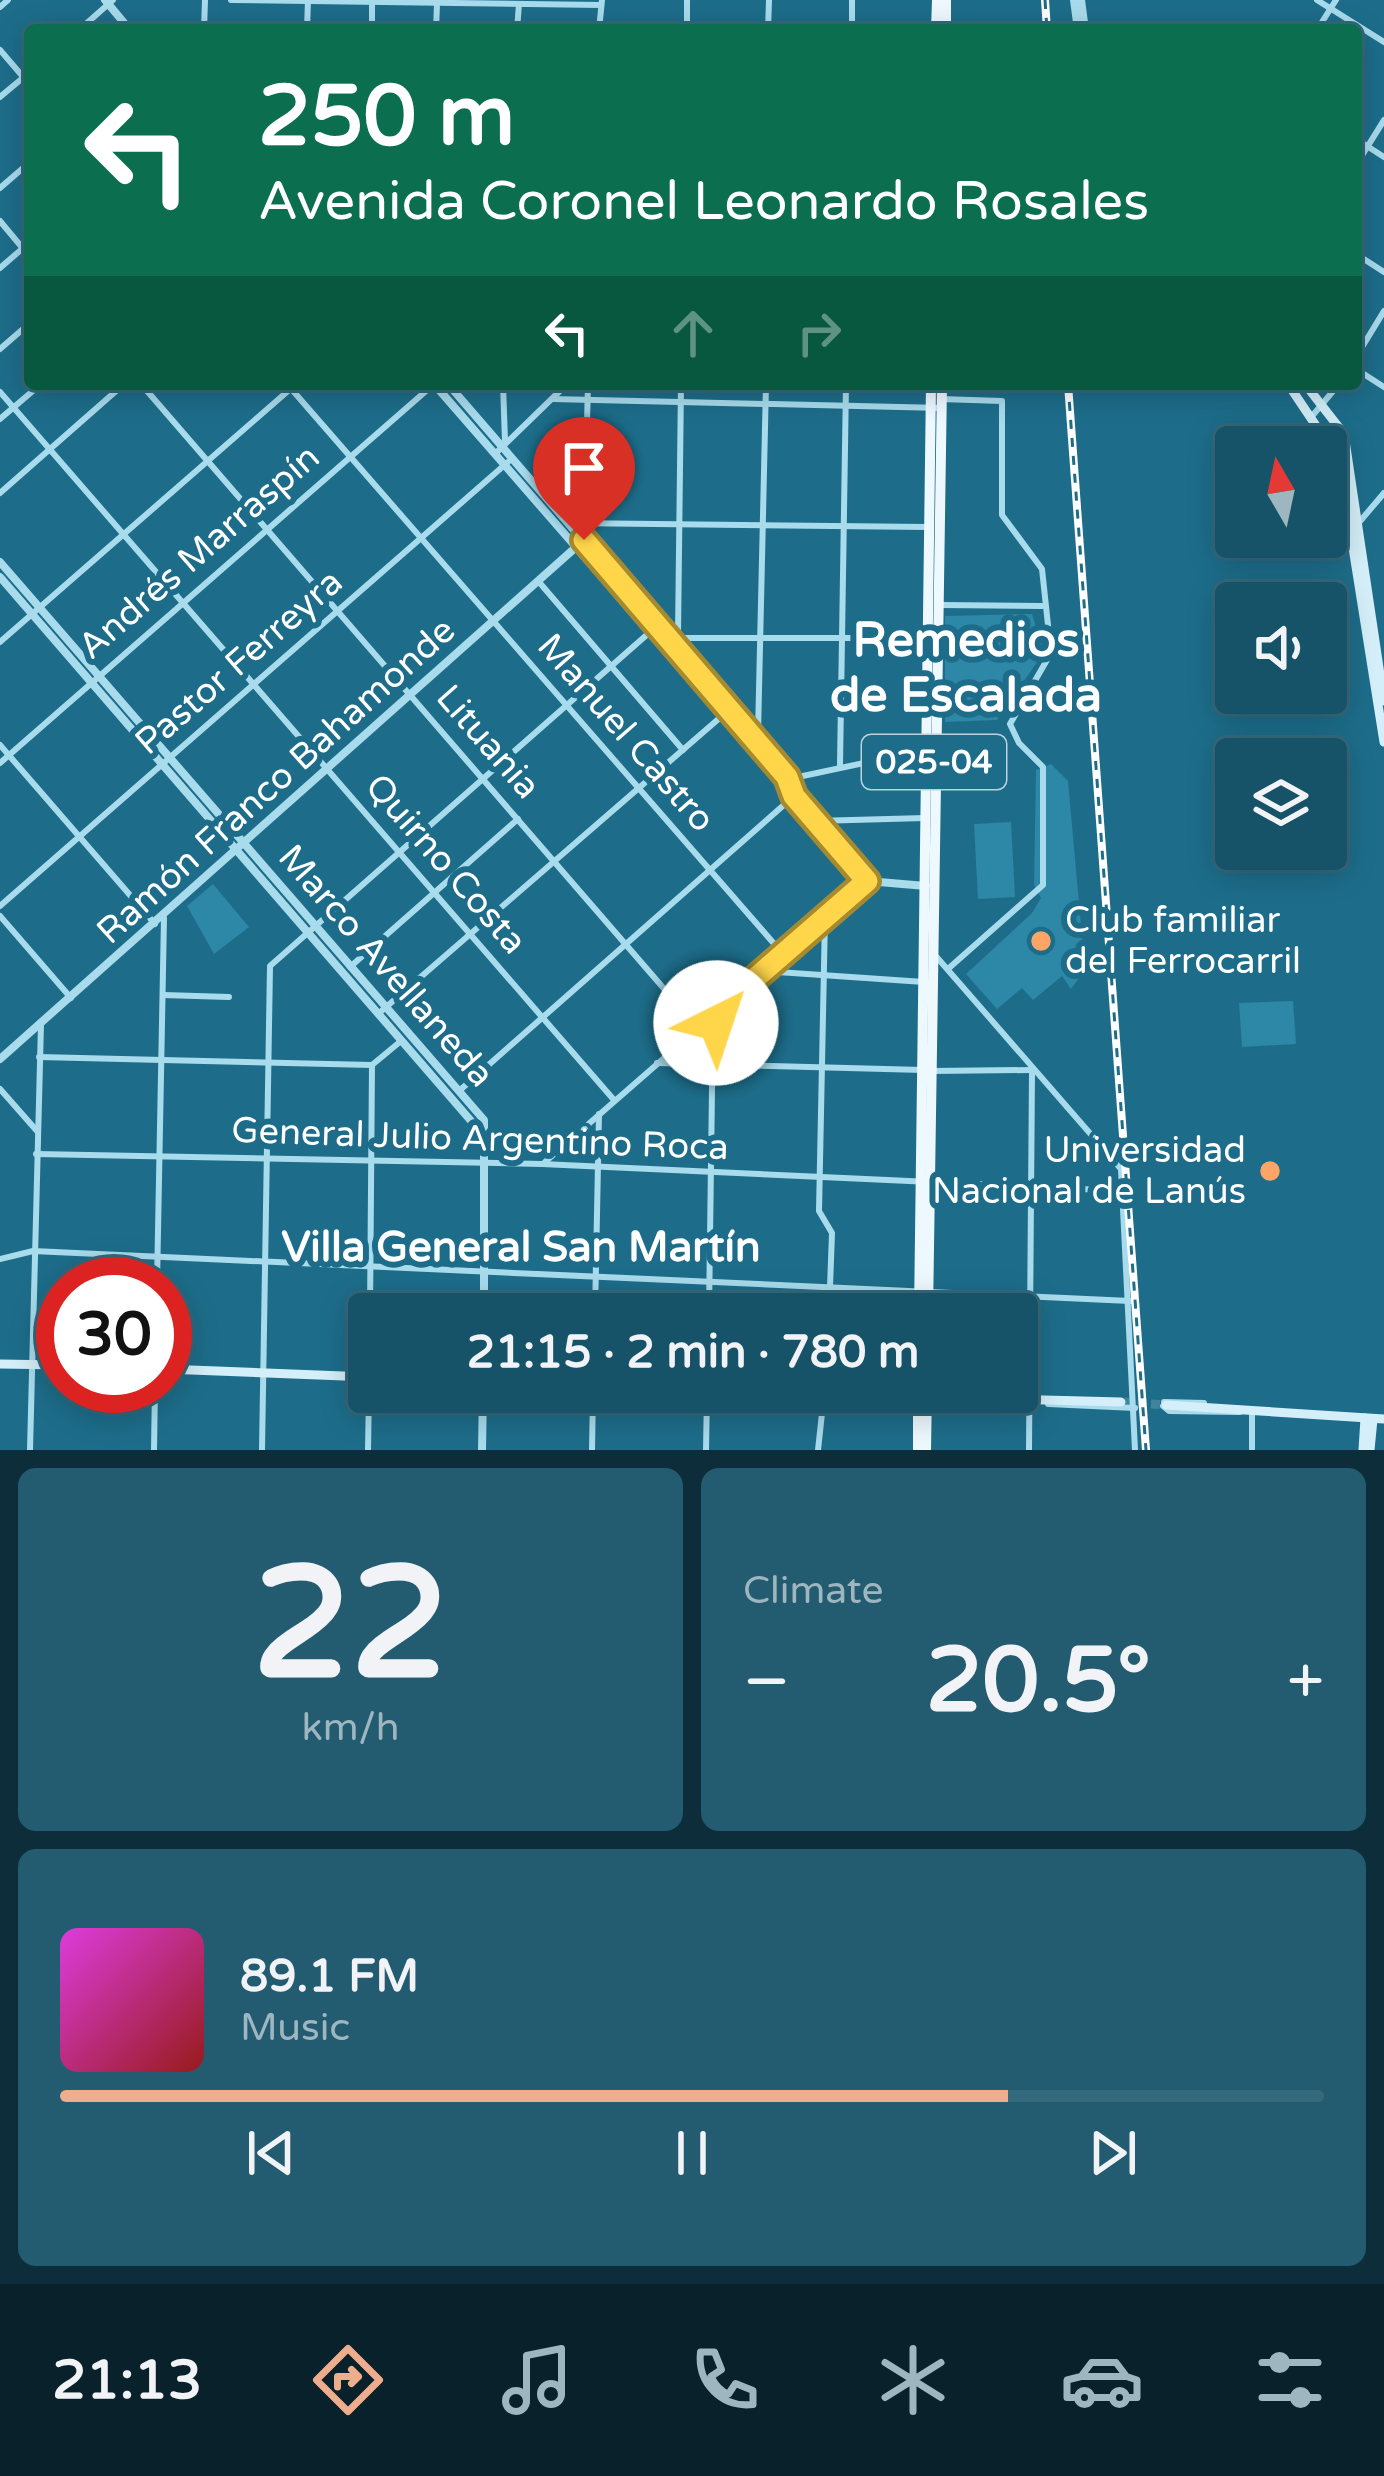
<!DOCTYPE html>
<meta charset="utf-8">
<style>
:root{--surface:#165268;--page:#235c71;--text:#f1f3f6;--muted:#9eb6c0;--line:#35697c;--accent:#eead8d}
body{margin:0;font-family:"Varela Round",sans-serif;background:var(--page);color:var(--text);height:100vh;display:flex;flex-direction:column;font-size:45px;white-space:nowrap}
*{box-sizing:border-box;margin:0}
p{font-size:39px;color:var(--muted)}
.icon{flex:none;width:66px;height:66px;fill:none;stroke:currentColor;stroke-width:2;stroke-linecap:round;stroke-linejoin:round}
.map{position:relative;height:1450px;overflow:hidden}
.side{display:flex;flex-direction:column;gap:18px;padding:18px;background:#0c2d39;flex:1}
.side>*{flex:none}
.guide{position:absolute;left:24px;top:24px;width:1338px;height:366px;border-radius:12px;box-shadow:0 6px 30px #0003,0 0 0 3px var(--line);background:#0b6e4f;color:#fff;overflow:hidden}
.needle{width:78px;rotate:351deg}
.buttons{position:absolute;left:1215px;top:426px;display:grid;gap:24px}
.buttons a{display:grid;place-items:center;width:132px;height:132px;border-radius:12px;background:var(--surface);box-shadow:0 6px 30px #0003,0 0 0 3px var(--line);font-size:60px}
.speed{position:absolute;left:36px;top:1257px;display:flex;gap:24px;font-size:60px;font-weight:700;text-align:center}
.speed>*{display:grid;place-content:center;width:156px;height:156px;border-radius:50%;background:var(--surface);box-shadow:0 6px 30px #0003,0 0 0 3px var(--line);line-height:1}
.speed .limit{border:18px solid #d22;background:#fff;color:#111}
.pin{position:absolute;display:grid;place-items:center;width:102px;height:102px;color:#fff;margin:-123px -51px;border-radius:50% 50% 50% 0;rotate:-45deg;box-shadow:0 0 12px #0007}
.pin .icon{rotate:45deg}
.me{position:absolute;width:132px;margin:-66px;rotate:41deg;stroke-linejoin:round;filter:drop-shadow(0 0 9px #0008)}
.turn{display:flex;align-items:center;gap:42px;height:252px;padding:0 36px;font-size:54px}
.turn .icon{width:156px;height:156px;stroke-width:2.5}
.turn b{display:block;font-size:84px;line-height:102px}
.lanes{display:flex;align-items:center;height:114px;padding:0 36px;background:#0003;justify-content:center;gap:60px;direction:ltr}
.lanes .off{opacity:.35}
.big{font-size:90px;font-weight:700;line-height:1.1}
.side .widget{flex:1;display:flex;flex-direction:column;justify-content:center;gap:18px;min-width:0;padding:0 42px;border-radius:18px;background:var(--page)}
.side .dial{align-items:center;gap:0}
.dial b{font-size:156px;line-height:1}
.song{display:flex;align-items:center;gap:36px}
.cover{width:144px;height:144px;border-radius:18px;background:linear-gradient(135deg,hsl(300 70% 55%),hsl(0 70% 35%))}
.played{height:12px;border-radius:6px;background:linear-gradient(90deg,var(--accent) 75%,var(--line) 75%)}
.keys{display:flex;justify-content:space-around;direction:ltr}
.heat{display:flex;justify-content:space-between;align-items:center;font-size:66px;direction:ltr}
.side .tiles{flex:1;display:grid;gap:18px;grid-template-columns:1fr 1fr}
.widget:last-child{grid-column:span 2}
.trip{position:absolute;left:348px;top:1293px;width:690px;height:120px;border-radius:12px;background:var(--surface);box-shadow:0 6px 30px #0003,0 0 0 3px var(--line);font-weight:700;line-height:120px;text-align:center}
.dock{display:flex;height:192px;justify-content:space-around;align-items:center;background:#09212a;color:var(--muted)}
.dock .icon{width:84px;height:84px}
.dock .current{color:var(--accent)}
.dock b{font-size:54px;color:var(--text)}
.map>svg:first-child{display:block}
.green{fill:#2d87a6}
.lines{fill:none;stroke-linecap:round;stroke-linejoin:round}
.secondary-tunnel{stroke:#3f839c;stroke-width:9;stroke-dasharray:9 4.5;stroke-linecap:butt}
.minor{stroke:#a8dbec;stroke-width:6}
.tertiary{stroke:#a8dbec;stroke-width:8}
.secondary{stroke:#d4eff9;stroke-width:9}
.primary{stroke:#eef9ff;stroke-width:10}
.rail-casing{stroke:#fff;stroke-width:8}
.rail{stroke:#1d6d8a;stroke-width:3;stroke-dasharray:9;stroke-linecap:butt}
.route-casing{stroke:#a68a30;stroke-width:30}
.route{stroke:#ffd54a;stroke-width:21}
.poi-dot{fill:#fca567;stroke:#1d6d8a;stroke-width:4.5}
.labels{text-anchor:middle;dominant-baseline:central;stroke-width:12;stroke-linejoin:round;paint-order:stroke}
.shield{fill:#1d6d8a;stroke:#bbd3dc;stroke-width:3}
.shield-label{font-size:33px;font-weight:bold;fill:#fff}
.street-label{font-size:36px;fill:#fff;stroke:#1d6d8a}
.poi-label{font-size:36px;fill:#fff;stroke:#1d6d8a;text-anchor:start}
.quarter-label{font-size:42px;font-weight:bold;fill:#fff;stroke:#1d6d8a}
.district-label{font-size:48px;font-weight:bold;fill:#fff;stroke:#1d6d8a}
</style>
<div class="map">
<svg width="1384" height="1450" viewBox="0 0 1384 1450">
<rect width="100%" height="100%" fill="#1d6d8a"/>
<g class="green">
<path d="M 1032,614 L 1044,652 L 997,720 L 945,722 L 945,616 Z"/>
<path d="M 1051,764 L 1068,781 L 1085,970 L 1071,989 L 1062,976 L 1033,1000 L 1022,988 L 997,1009 L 966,974 L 1032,913 L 1041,898 L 1034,885 L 1036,770 Z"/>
<path d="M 1011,822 L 1015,897 L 978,899 L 974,824 Z"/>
<path d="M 213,884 L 249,927 L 214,954 L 187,906 Z"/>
<path d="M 1293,1001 L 1296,1044 L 1242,1047 L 1239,1003 Z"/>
</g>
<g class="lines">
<path class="secondary-tunnel" d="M 1124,1402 L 1166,1405"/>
<g class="minor">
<path d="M 231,0 L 601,5"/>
<path d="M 1317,0 L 1384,42"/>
<path d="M 0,7 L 8,0"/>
<path d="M 79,30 L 113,0"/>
<path d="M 204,30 L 205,0"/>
<path d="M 307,30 L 308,0"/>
<path d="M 372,30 L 372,0"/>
<path d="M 436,30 L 437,4"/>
<path d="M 517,30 L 519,4"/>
<path d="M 599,30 L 602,0"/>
<path d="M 687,30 L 687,0"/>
<path d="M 768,30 L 769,0"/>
<path d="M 852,30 L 852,0"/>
<path d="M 1317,30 L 1336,0"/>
<path d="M 0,50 L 30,85"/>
<path d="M 0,97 L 30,72"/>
<path d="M 1356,139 L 1384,157"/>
<path d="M 1356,165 L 1384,120"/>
<path d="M 0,188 L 30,162"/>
<path d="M 0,221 L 30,257"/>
<path d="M 1356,254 L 1384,272"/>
<path d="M 0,268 L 30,242"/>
<path d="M 0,349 L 30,323"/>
<path d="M 1356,357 L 1384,311"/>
<path d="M 1356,369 L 1384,387"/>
<path d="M 141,384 L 698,1028"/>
<path d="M 287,384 L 783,954"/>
<path d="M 503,384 L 505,441"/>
<path d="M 0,392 L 614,1100"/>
<path d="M 552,399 L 942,408"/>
<path d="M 940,399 L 1002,401 L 1002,515 L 1042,569 L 1051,653 L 1010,724 L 1019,743 L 1043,767 L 1043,885 L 949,968"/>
<path d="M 1313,415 L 1339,384"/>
<path d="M 0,419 L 41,384"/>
<path d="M 495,454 L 567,384"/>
<path d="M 0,493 L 124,384"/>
<path d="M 568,523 L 927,527"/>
<path d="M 1356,526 L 1384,493"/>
<path d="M 584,540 L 588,384"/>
<path d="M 539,582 L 683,750"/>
<path d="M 941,605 L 1042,606"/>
<path d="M 678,635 L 681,384"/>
<path d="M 668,638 L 930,638"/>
<path d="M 0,642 L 296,384"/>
<path d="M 753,744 L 758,734 L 766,384"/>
<path d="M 0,745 L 155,924"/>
<path d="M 0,763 L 434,384"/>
<path d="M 840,765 L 846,384"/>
<path d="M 784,780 L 925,750"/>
<path d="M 815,821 L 925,818"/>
<path d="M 0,906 L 508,462"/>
<path d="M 0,916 L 71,998"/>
<path d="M 825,917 L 819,1211 L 832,1233 L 829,1314"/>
<path d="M 934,954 L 1121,1169 L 1135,1450"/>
<path d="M 350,967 L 518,819"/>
<path d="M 763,971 L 924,982"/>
<path d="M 163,995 L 229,997"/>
<path d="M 378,1014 L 730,709"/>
<path d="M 39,1057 L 372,1065"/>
<path d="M 657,1063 L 923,1070"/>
<path d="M 932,1071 L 1030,1070"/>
<path d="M 0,1089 L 37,1131"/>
<path d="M 459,1091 L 794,796"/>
<path d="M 36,1154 L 542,1164 L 1123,1191"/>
<path d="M 545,1162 L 867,881"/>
<path d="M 0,1259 L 33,1251 L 1130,1301"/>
<path d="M 157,1284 L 164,918"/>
<path d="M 370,1314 L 372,1065 L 401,1041"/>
<path d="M 595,1314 L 599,1114"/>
<path d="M 709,1314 L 713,1015"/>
<path d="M 1164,1402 L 1204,1403"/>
<path d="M 1048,1404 L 1135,1408"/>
<path d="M 1163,1406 L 1169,1411 L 1240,1412"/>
<path d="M 30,1450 L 41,1024"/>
<path d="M 154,1450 L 155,1386"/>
<path d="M 262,1450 L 270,966 L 658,625"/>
<path d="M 368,1450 L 369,1392"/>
<path d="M 592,1450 L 593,1392"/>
<path d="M 706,1450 L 707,1392"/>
<path d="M 818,1450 L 824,1395"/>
<path d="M 1029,1450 L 1032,1073"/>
<path d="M 1252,1450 L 1252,1411"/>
</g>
<g class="tertiary">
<path d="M 105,0 L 130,30"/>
<path d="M 1074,0 L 1078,30"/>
<path d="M 1081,0 L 1085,30"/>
<path d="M 434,384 L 867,881 L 926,886"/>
<path d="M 448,384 L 787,777 L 789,787"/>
<path d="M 0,562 L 484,1120 L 484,1314"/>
<path d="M 0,577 L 485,1137"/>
<path d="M 0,1059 L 584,540"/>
<path d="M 482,1450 L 483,1392"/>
</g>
<g class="secondary">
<path d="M 1288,384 L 1339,460 L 1384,742"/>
<path d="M 1305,384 L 1344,434 L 1384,701"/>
<path d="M 0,1364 L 63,1365"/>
<path d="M 165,1369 L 369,1377"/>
<path d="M 755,1392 L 1121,1402"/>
<path d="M 1166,1405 L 1384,1419"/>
<path d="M 1363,1450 L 1365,1418"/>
<path d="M 1370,1450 L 1373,1419"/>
</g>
<g class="primary">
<path d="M 936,30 L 937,0"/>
<path d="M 946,30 L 946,0"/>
<path d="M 919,1314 L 931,384"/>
<path d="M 928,1314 L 942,384"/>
<path d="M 918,1450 L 918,1392"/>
<path d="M 926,1450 L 927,1392"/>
</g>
<g class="rail-casing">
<g id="rail">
<path d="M 1045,0 L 1047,30"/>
<path d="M 1068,384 L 1146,1450"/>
</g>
</g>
<use href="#rail" class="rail"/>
</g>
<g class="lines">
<g class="route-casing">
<path id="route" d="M 584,540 L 787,777 L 794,796 L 867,881 L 713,1015 L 716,1023"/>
</g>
<use href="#route" class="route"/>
</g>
<g class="poi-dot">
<circle cx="1041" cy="941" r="12"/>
<circle cx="1270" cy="1171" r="12"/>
</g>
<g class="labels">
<rect class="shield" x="862" y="735" width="144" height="54" rx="9"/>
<g class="shield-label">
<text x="934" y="762">025-04</text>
</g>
<g class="street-label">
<text transform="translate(199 552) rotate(-41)">Andrés Marraspín</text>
<text transform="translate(239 662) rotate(-41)">Pastor Ferreyra</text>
<text transform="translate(626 733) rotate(49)">Manuel Castro</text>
<text transform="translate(488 742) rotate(49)">Lituania</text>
<text transform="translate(276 781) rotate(-42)">Ramón Franco Bahamonde</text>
<text transform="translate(446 864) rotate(49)">Quirno Costa</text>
<text transform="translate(386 966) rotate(49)">Marco Avellaneda</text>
<text transform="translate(480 1139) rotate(2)">General Julio Argentino Roca</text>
</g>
<g class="poi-label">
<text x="1065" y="920">Club familiar<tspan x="1065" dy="41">del Ferrocarril</tspan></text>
<text x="1246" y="1150" text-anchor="end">Universidad<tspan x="1246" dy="41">Nacional de Lanús</tspan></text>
</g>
<g class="quarter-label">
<text x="521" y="1247">Villa General San Martín</text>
</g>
<g class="district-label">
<text x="966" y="641">Remedios<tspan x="966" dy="55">de Escalada</tspan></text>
</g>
</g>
</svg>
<div class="buttons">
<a><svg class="needle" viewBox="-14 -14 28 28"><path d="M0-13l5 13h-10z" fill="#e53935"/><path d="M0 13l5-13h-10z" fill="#9eb6c0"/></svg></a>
<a><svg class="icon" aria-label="sound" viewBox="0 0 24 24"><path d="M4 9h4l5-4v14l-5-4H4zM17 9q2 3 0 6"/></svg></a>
<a><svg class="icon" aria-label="layers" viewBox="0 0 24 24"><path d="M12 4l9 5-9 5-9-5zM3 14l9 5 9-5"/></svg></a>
</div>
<div class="speed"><div class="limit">30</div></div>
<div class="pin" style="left:584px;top:540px;background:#d93025"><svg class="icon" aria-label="arrive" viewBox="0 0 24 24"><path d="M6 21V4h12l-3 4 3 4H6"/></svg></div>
<svg class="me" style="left:716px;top:1023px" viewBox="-20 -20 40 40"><circle r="19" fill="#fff"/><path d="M0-13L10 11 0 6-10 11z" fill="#ffd54a"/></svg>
<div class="trip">21:15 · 2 min · 780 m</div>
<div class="guide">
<div class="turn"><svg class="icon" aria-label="left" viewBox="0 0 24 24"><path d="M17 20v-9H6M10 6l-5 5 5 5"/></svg><div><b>250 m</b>Avenida Coronel Leonardo Rosales</div></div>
<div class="lanes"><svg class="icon" aria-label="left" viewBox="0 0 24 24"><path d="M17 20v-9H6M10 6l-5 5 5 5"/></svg><svg class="icon off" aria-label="ahead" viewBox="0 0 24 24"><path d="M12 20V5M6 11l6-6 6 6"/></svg><svg class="icon off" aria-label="right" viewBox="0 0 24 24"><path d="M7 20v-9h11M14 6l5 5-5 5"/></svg></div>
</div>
</div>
<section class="side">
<div class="tiles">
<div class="widget dial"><b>22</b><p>km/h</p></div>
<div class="widget"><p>Climate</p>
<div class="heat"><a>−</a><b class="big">20.5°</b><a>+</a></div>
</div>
<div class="widget">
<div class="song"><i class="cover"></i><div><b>89.1 FM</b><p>Music</p></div></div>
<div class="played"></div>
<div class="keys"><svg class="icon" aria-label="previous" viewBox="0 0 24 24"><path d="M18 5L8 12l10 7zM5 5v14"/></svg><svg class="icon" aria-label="pause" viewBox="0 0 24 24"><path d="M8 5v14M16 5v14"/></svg><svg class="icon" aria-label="next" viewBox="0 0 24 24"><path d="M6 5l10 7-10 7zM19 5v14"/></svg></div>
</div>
</div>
</section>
<nav class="dock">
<b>21:13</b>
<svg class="icon current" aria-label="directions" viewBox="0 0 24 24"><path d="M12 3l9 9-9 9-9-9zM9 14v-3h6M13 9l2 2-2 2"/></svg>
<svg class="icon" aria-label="music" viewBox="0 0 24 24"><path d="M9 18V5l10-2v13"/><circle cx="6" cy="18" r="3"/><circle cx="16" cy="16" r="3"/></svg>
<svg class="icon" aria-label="phone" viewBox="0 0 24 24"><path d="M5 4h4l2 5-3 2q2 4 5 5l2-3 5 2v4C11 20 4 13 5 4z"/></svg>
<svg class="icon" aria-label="climate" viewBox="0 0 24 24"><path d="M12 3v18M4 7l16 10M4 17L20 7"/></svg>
<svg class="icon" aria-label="car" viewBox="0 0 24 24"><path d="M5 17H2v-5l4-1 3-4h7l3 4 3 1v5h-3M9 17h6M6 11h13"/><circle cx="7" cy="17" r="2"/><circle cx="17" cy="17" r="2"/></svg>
<svg class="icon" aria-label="filters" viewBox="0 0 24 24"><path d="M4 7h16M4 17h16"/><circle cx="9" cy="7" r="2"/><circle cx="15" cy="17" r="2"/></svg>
</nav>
